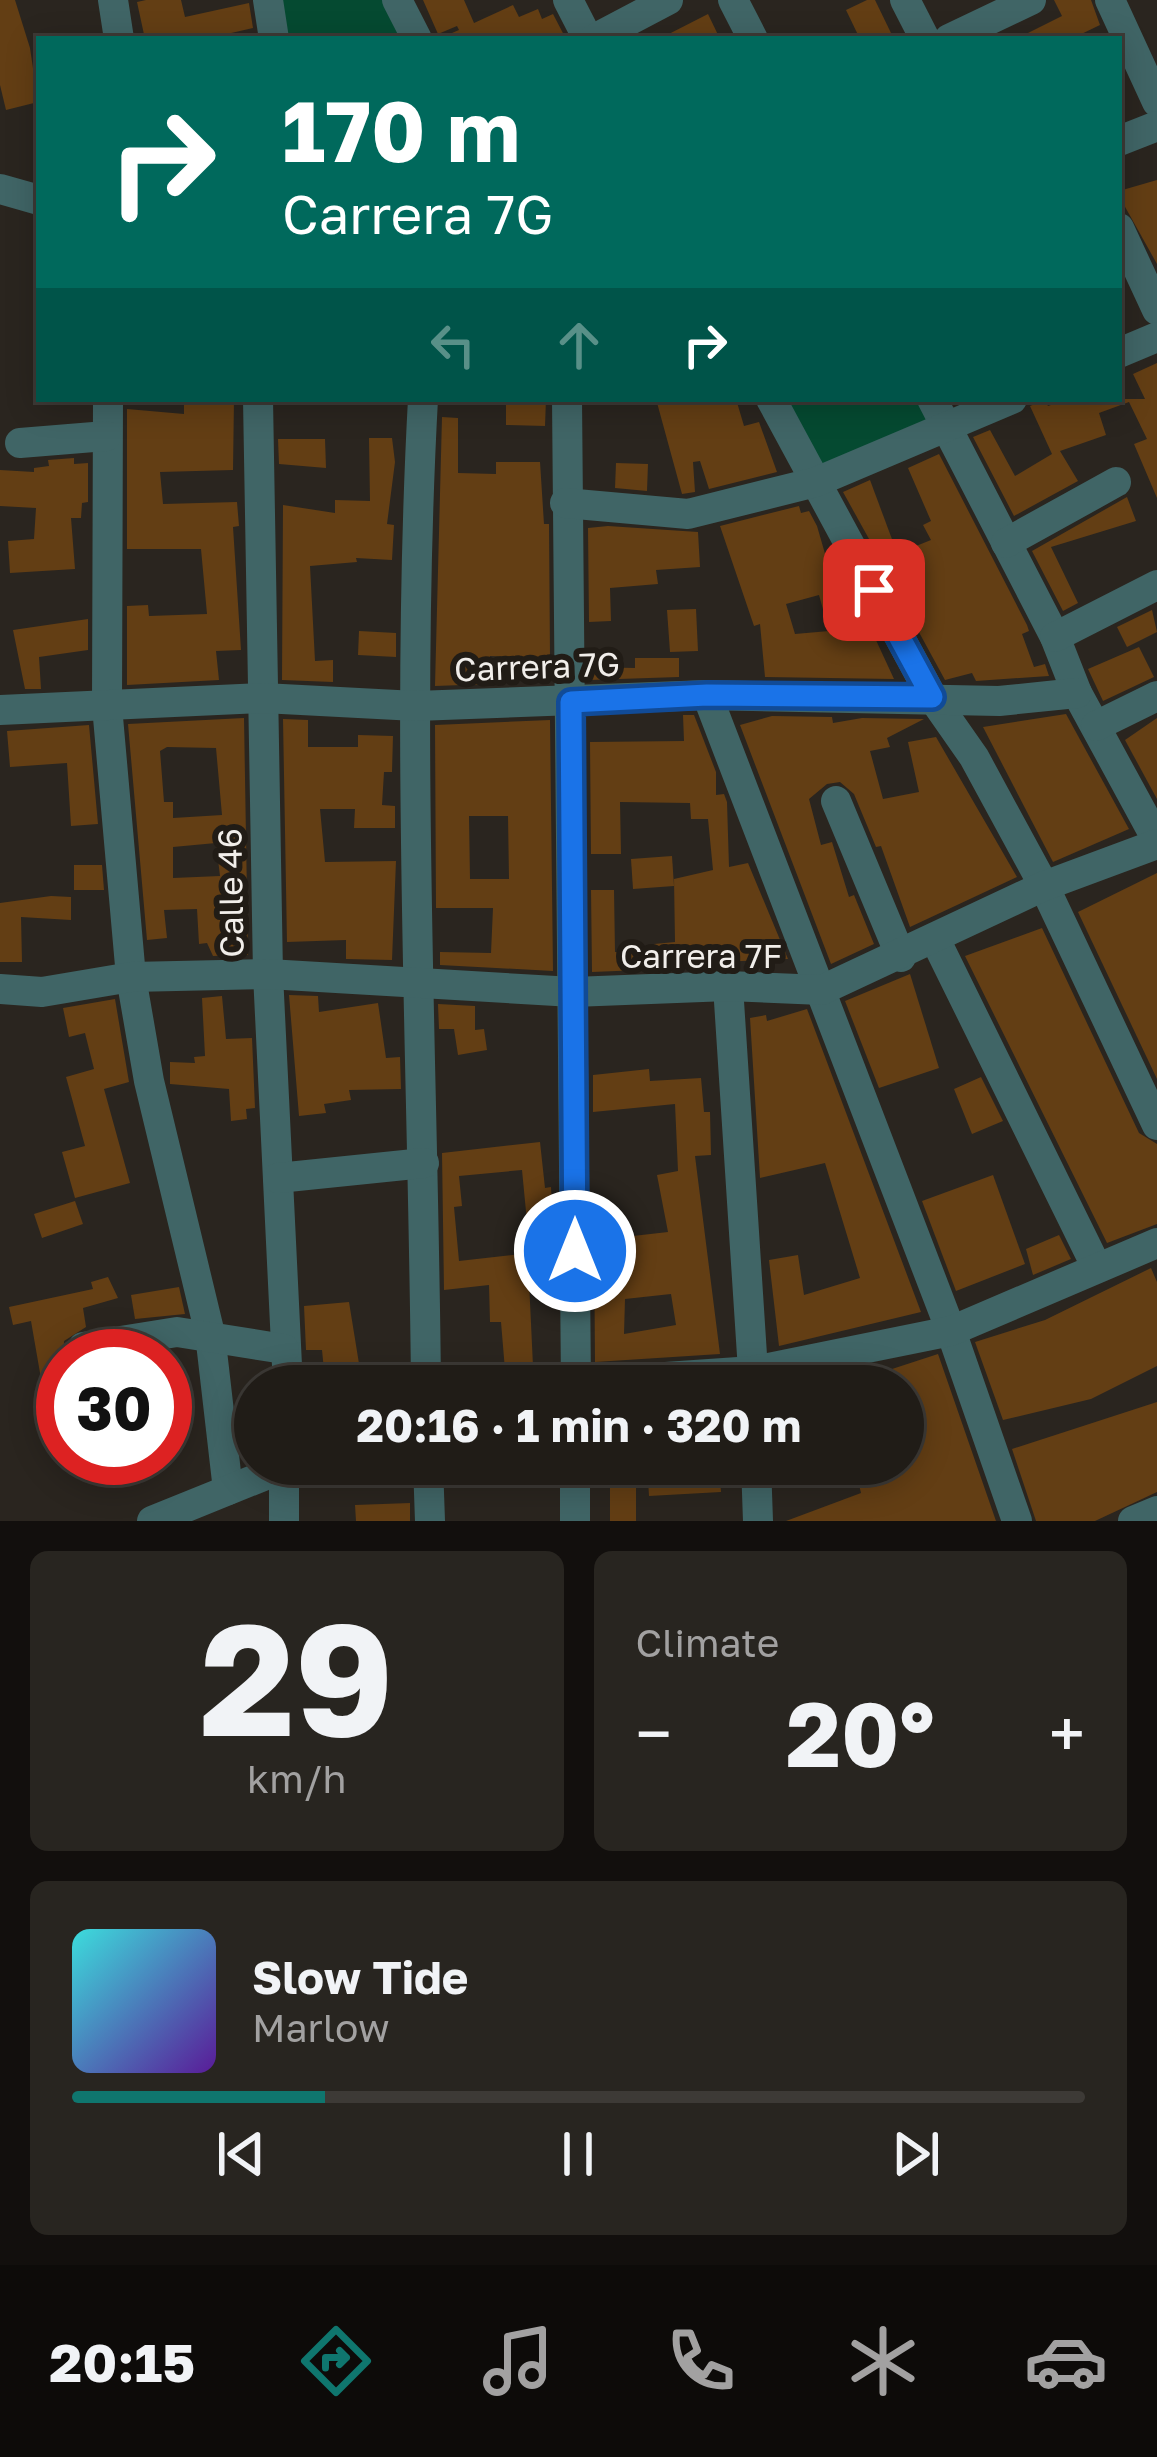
<!DOCTYPE html>
<meta charset="utf-8">
<style>
:root{--surface:#201c17;--page:#282520;--text:#f1f3f6;--muted:#a2a1a1;--line:#3d3a36;--accent:#0f766e}
body{margin:0;font-family:"Golos Text",sans-serif;background:var(--page);color:var(--text);height:100vh;display:flex;flex-direction:column;font-size:45px;white-space:nowrap}
*{box-sizing:border-box;margin:0}
p{font-size:39px;color:var(--muted)}
.icon{flex:none;width:66px;height:66px;fill:none;stroke:currentColor;stroke-width:2;stroke-linecap:round;stroke-linejoin:round}
.map{position:relative;height:1521px;overflow:hidden}
.details{display:flex;flex-direction:column;gap:30px;padding:30px;background:#120f0d;flex:1}
.details>*{flex:none}
.banner{position:absolute;left:36px;top:36px;width:1086px;height:366px;border-radius:0px;box-shadow:0 6px 30px #0003,0 0 0 3px var(--line);background:#00695c;color:#fff;overflow:hidden}
.speed{position:absolute;left:36px;top:1329px;display:flex;gap:24px;font-size:60px;font-weight:700;text-align:center}
.speed>*{display:grid;place-content:center;width:156px;height:156px;border-radius:50%;background:var(--surface);box-shadow:0 6px 30px #0003,0 0 0 3px var(--line);line-height:1}
.speed .limit{border:18px solid #d22;background:#fff;color:#111}
.pin{position:absolute;display:grid;place-items:center;width:102px;height:102px;color:#fff;margin:-51px;border-radius:24px;box-shadow:0 6px 18px #0006}
.me{position:absolute;width:132px;margin:-66px;rotate:0deg;stroke-linejoin:round;filter:drop-shadow(0 0 9px #0008)}
.turn{display:flex;align-items:center;gap:42px;height:252px;padding:0 48px;font-size:54px}
.turn .icon{width:156px;height:156px;stroke-width:2.5}
.turn b{display:block;font-size:84px;line-height:102px}
.lanes{display:flex;align-items:center;height:114px;padding:0 48px;background:#0003;justify-content:center;gap:60px;direction:ltr}
.lanes .off{opacity:.35}
.big{font-size:90px;font-weight:700;line-height:1.1}
.details .card{flex:1;display:flex;flex-direction:column;justify-content:center;gap:18px;min-width:0;padding:0 42px;border-radius:18px;background:var(--page)}
.details .dial{align-items:center;gap:0}
.dial b{font-size:156px;line-height:1}
.song{display:flex;align-items:center;gap:36px}
.cover{width:144px;height:144px;border-radius:18px;background:linear-gradient(135deg,hsl(180 70% 55%),hsl(270 70% 35%))}
.played{height:12px;border-radius:6px;background:linear-gradient(90deg,var(--accent) 25%,var(--line) 25%)}
.keys{display:flex;justify-content:space-around;direction:ltr}
.heat{display:flex;justify-content:space-between;align-items:center;font-size:66px;direction:ltr}
.details .tiles{flex:1;display:grid;gap:30px;grid-template-columns:1fr 1fr}
.card:last-child{grid-column:span 2}
.trip{position:absolute;left:234px;top:1365px;width:690px;height:120px;border-radius:60px;background:var(--surface);box-shadow:0 6px 30px #0003,0 0 0 3px var(--line);font-weight:700;line-height:120px;text-align:center}
.tab-bar{display:flex;height:192px;justify-content:space-around;align-items:center;background:#0d0b09;color:var(--muted)}
.tab-bar .icon{width:84px;height:84px}
.tab-bar .selected{color:var(--accent)}
.tab-bar b{font-size:54px;color:var(--text)}
.map>svg:first-child{display:block}
.green{fill:#054a31}
.building{fill:#633e14;fill-rule:evenodd}
.lines{fill:none;stroke-linecap:round;stroke-linejoin:round}
.minor{stroke:#406566;stroke-width:30}
.route-casing{stroke:#114b97;stroke-width:30}
.route{stroke:#1a73e8;stroke-width:21}
.labels{text-anchor:middle;dominant-baseline:central;stroke-width:12;stroke-linejoin:round;paint-order:stroke}
.street-label{font-size:33px;fill:#f1eeea;stroke:#211c16}
</style>
<div class="map">
<svg width="1157" height="1521" viewBox="0 0 1157 1521">
<rect width="100%" height="100%" fill="#2a251f"/>
<g class="green">
<path d="M 271,0 L 390,0 L 407,39 L 279,39 Z"/>
<path d="M 787,399 L 929,399 L 941,420 L 823,467 Z"/>
</g>
<g class="building">
<path d="M 0,0 L 15,0 L 30,48 L 38,102 L 6,110 L 0,85 Z"/>
<path d="M 146,0 L 181,0 L 185,17 L 249,3 L 253,28 L 205,39 L 145,39 L 137,2 Z"/>
<path d="M 423,0 L 464,0 L 474,23 L 513,5 L 519,17 L 538,9 L 542,19 L 553,14 L 566,39 L 438,39 L 459,30 L 457,26 L 438,34 Z"/>
<path d="M 867,0 L 875,0 L 891,33 L 879,39 L 860,39 L 846,10 Z"/>
<path d="M 1054,0 L 1091,0 L 1100,25 L 1071,39 L 1016,39 L 1062,16 Z"/>
<path d="M 708,14 L 720,39 L 659,39 Z"/>
<path d="M 1157,180 L 1157,264 L 1119,196 L 1119,191 Z"/>
<path d="M 1157,363 L 1157,498 L 1134,444 L 1147,439 L 1129,402 L 1099,413 L 1106,435 L 1060,451 L 1078,481 L 1014,516 L 973,437 L 990,430 L 1015,476 L 1052,454 L 1030,406 L 1045,400 L 1048,406 L 1068,399 L 1145,399 L 1133,374 Z"/>
<path d="M 192,399 L 234,399 L 233,470 L 160,472 L 163,504 L 237,502 L 239,526 L 233,527 L 241,650 L 216,651 L 219,680 L 127,685 L 127,606 L 148,605 L 149,616 L 207,614 L 201,549 L 127,549 L 127,409 L 184,414 L 184,405 L 192,405 Z"/>
<path d="M 506,399 L 546,399 L 545,426 L 506,425 Z"/>
<path d="M 656,399 L 736,399 L 744,426 L 759,422 L 777,472 L 709,489 L 700,461 L 693,462 L 695,492 L 682,494 Z"/>
<path d="M 442,417 L 458,418 L 458,473 L 496,474 L 496,462 L 540,462 L 544,524 L 549,524 L 550,658 L 490,656 L 490,684 L 435,686 Z"/>
<path d="M 369,438 L 392,438 L 395,462 L 387,524 L 394,525 L 392,560 L 356,558 L 357,562 L 310,566 L 315,661 L 333,660 L 333,682 L 282,680 L 283,505 L 335,513 L 335,500 L 370,501 Z"/>
<path d="M 278,439 L 325,439 L 326,468 L 279,464 Z"/>
<path d="M 939,454 L 1027,625 L 1029,631 L 1022,634 L 1034,667 L 1045,664 L 1049,676 L 976,681 L 972,673 L 945,680 L 896,590 L 886,558 L 931,540 L 923,525 L 931,521 L 908,468 Z"/>
<path d="M 74,458 L 74,464 L 88,463 L 88,502 L 82,503 L 81,518 L 71,518 L 75,569 L 10,573 L 8,541 L 34,539 L 36,508 L 0,506 L 0,470 L 34,472 L 34,468 L 49,466 L 48,460 Z"/>
<path d="M 616,463 L 648,464 L 647,491 L 615,488 Z"/>
<path d="M 870,480 L 896,550 L 879,557 L 843,492 Z"/>
<path d="M 1127,497 L 1136,521 L 1051,547 L 1078,603 L 1063,611 L 1032,551 Z"/>
<path d="M 799,506 L 801,513 L 809,511 L 817,526 L 839,602 L 856,597 L 894,679 L 765,677 L 760,624 L 754,626 L 720,526 ZM 819,595 L 829,631 L 795,634 L 786,604 Z"/>
<path d="M 608,526 L 698,532 L 700,567 L 656,570 L 658,584 L 610,588 L 611,621 L 589,622 L 588,528 Z"/>
<path d="M 696,609 L 698,651 L 670,652 L 667,610 Z"/>
<path d="M 1152,610 L 1157,632 L 1127,647 L 1117,627 Z"/>
<path d="M 88,619 L 88,650 L 39,657 L 41,689 L 25,689 L 13,630 Z"/>
<path d="M 359,631 L 396,633 L 396,657 L 358,655 Z"/>
<path d="M 1139,647 L 1154,677 L 1103,701 L 1088,669 Z"/>
<path d="M 635,658 L 679,658 L 679,677 L 589,680 L 589,667 L 635,668 Z"/>
<path d="M 1066,714 L 1129,829 L 1053,862 L 983,727 Z"/>
<path d="M 683,715 L 694,715 L 716,772 L 716,795 L 724,794 L 727,802 L 729,867 L 748,863 L 788,959 L 656,965 L 654,944 L 675,942 L 674,879 L 713,870 L 708,819 L 691,819 L 690,803 L 620,802 L 621,854 L 591,854 L 590,742 L 684,741 Z"/>
<path d="M 772,716 L 832,717 L 833,723 L 862,718 L 924,719 L 887,738 L 890,747 L 870,751 L 883,799 L 919,792 L 908,742 L 936,737 L 1017,877 L 910,927 L 881,846 L 876,847 L 854,794 L 840,782 L 827,784 L 809,799 L 821,845 L 832,842 L 849,897 L 854,895 L 874,944 L 831,964 L 740,725 Z"/>
<path d="M 244,718 L 248,955 L 213,956 L 207,943 L 199,944 L 197,909 L 164,910 L 167,938 L 147,940 L 128,724 ZM 167,747 L 216,748 L 222,815 L 173,818 L 173,802 L 164,802 L 160,751 ZM 216,843 L 220,876 L 173,878 L 173,847 Z"/>
<path d="M 1157,718 L 1157,799 L 1125,740 Z"/>
<path d="M 283,719 L 308,720 L 308,747 L 358,747 L 358,735 L 393,736 L 392,772 L 384,772 L 382,805 L 395,806 L 395,828 L 354,828 L 355,809 L 320,809 L 325,862 L 396,861 L 392,960 L 346,959 L 346,940 L 287,942 Z"/>
<path d="M 550,720 L 553,971 L 440,965 L 440,952 L 491,953 L 493,908 L 436,908 L 435,725 ZM 469,816 L 508,816 L 509,879 L 470,879 Z"/>
<path d="M 89,725 L 98,824 L 71,826 L 67,763 L 10,767 L 7,731 Z"/>
<path d="M 672,856 L 674,886 L 633,889 L 631,859 Z"/>
<path d="M 74,865 L 102,865 L 104,890 L 74,890 Z"/>
<path d="M 1157,873 L 1157,1079 L 1078,912 Z"/>
<path d="M 591,890 L 614,890 L 615,952 L 640,952 L 641,970 L 592,972 Z"/>
<path d="M 51,896 L 71,897 L 71,920 L 21,917 L 22,962 L 0,962 L 0,903 Z"/>
<path d="M 1042,928 L 1139,1133 L 1157,1144 L 1157,1224 L 1107,1243 L 965,956 Z"/>
<path d="M 910,974 L 939,1068 L 879,1088 L 845,1001 Z"/>
<path d="M 289,995 L 318,996 L 319,1012 L 378,1003 L 386,1058 L 400,1057 L 401,1089 L 349,1090 L 351,1100 L 324,1104 L 326,1113 L 299,1116 Z"/>
<path d="M 222,996 L 226,1039 L 252,1038 L 255,1108 L 246,1109 L 247,1119 L 231,1121 L 229,1089 L 170,1084 L 170,1062 L 195,1063 L 194,1057 L 205,1056 L 202,998 Z"/>
<path d="M 115,999 L 129,1082 L 104,1089 L 130,1183 L 75,1198 L 62,1152 L 85,1146 L 66,1077 L 94,1069 L 85,1033 L 69,1037 L 63,1008 Z"/>
<path d="M 438,1004 L 475,1006 L 475,1030 L 484,1029 L 487,1050 L 458,1055 L 454,1029 L 439,1029 Z"/>
<path d="M 807,1009 L 921,1312 L 779,1346 L 769,1260 L 798,1255 L 804,1295 L 860,1278 L 825,1163 L 760,1178 L 750,1018 L 766,1015 L 767,1021 Z"/>
<path d="M 649,1069 L 650,1081 L 701,1078 L 704,1112 L 710,1112 L 711,1155 L 695,1156 L 720,1354 L 595,1362 L 594,1231 L 624,1229 L 624,1237 L 668,1232 L 657,1175 L 678,1171 L 675,1104 L 593,1112 L 593,1075 ZM 671,1294 L 676,1325 L 624,1334 L 625,1299 Z"/>
<path d="M 981,1077 L 1003,1121 L 972,1134 L 954,1089 Z"/>
<path d="M 540,1142 L 545,1188 L 551,1187 L 556,1278 L 529,1281 L 533,1366 L 506,1382 L 501,1322 L 490,1322 L 489,1285 L 444,1290 L 442,1153 ZM 522,1170 L 530,1253 L 459,1261 L 454,1207 L 462,1206 L 459,1176 Z"/>
<path d="M 993,1175 L 1025,1264 L 956,1291 L 922,1201 Z"/>
<path d="M 75,1201 L 83,1224 L 42,1238 L 34,1214 Z"/>
<path d="M 1059,1235 L 1071,1259 L 1033,1275 L 1026,1249 Z"/>
<path d="M 1151,1268 L 1157,1282 L 1157,1366 L 1091,1399 L 1003,1420 L 975,1342 L 1045,1320 Z"/>
<path d="M 108,1277 L 118,1298 L 83,1308 L 86,1327 L 64,1341 L 63,1416 L 48,1419 L 31,1321 L 13,1325 L 9,1307 L 93,1289 L 91,1282 Z"/>
<path d="M 179,1287 L 185,1314 L 135,1319 L 131,1295 Z"/>
<path d="M 349,1302 L 361,1376 L 325,1380 L 322,1350 L 306,1350 L 304,1306 Z"/>
<path d="M 938,1354 L 996,1521 L 786,1521 L 861,1493 L 854,1464 L 903,1464 L 903,1430 L 911,1428 L 903,1386 L 898,1386 L 892,1369 Z"/>
<path d="M 1157,1402 L 1157,1492 L 1095,1521 L 1036,1521 L 1012,1449 Z"/>
<path d="M 647,1464 L 719,1464 L 721,1492 L 649,1496 Z"/>
<rect x="610" y="1485" width="26" height="36"/>
<path d="M 410,1503 L 410,1521 L 356,1521 L 355,1505 Z"/>
</g>
<g class="lines">
<g class="minor">
<path d="M 113,0 L 119,39"/>
<path d="M 268,0 L 274,39"/>
<path d="M 397,0 L 417,39"/>
<path d="M 568,0 L 588,39"/>
<path d="M 733,0 L 753,39"/>
<path d="M 905,0 L 925,39"/>
<path d="M 1110,0 L 1157,102"/>
<path d="M 594,39 L 668,0"/>
<path d="M 949,39 L 1031,0"/>
<path d="M 1119,141 L 1157,126"/>
<path d="M 0,189 L 39,200"/>
<path d="M 1119,228 L 1157,310"/>
<path d="M 1119,353 L 1157,337"/>
<path d="M 108,399 L 107,706 L 131,977 L 149,1081 L 210,1334 L 228,1490"/>
<path d="M 258,399 L 268,974 L 288,1386"/>
<path d="M 423,399 C 405,728 423,1057 426,1386"/>
<path d="M 567,399 L 576,1386"/>
<path d="M 771,399 L 932,697 L 974,757 L 1044,886 L 1157,1125"/>
<path d="M 932,399 L 1055,637 L 1077,693 L 1157,840"/>
<path d="M 20,443 L 106,436"/>
<path d="M 565,503 L 688,514 L 816,482 L 1012,399"/>
<path d="M 1006,543 L 1116,482"/>
<path d="M 1055,637 L 1157,585"/>
<path d="M 707,695 L 951,1331 L 1017,1521"/>
<path d="M 0,710 L 263,698 L 416,706 L 707,695 L 999,701 L 1077,693"/>
<path d="M 1096,726 L 1157,696"/>
<path d="M 836,801 L 901,957"/>
<path d="M 935,939 L 1097,1268"/>
<path d="M 728,986 L 754,1386"/>
<path d="M 0,989 L 42,992 L 131,977 L 268,974 L 573,992 L 728,986 L 822,990 L 1044,886 L 1157,844"/>
<path d="M 278,1178 L 424,1163"/>
<path d="M 83,1347 L 177,1332 L 284,1349"/>
<path d="M 534,1386 L 753,1371 L 951,1331 L 1157,1243"/>
<path d="M 284,1464 L 284,1521"/>
<path d="M 428,1464 L 430,1521"/>
<path d="M 756,1464 L 758,1521"/>
<path d="M 152,1521 L 283,1468"/>
<path d="M 575,1521 L 575,1464"/>
<path d="M 1133,1521 L 1157,1511"/>
</g>
</g>
<g class="lines">
<g class="route-casing">
<path id="route" d="M 575,1251 L 571,702 L 707,695 L 932,697 L 874,590"/>
</g>
<use href="#route" class="route"/>
</g>
<g class="labels">
<g class="street-label">
<text transform="translate(537 666) rotate(-2)">Carrera 7G</text>
<text transform="translate(230 893) rotate(-91)">Calle 46</text>
<text x="701" y="955">Carrera 7F</text>
</g>
</g>
</svg>
<div class="speed"><div class="limit">30</div></div>
<div class="pin" style="left:874px;top:590px;background:#d93025"><svg class="icon" aria-label="arrive" viewBox="0 0 24 24"><path d="M6 21V4h12l-3 4 3 4H6"/></svg></div>
<svg class="me" style="left:575px;top:1251px" viewBox="-20 -20 40 40"><circle r="17" fill="#1a73e8" stroke="#fff" stroke-width="3"/><path d="M0-11L8 9 0 5-8 9z" fill="#fff"/></svg>
<div class="trip">20:16 · 1 min · 320 m</div>
<div class="banner">
<div class="turn"><svg class="icon" aria-label="right" viewBox="0 0 24 24"><path d="M7 20v-9h11M14 6l5 5-5 5"/></svg><div><b>170 m</b>Carrera 7G</div></div>
<div class="lanes"><svg class="icon off" aria-label="left" viewBox="0 0 24 24"><path d="M17 20v-9H6M10 6l-5 5 5 5"/></svg><svg class="icon off" aria-label="ahead" viewBox="0 0 24 24"><path d="M12 20V5M6 11l6-6 6 6"/></svg><svg class="icon" aria-label="right" viewBox="0 0 24 24"><path d="M7 20v-9h11M14 6l5 5-5 5"/></svg></div>
</div>
</div>
<section class="details">
<div class="tiles">
<div class="card dial"><b>29</b><p>km/h</p></div>
<div class="card"><p>Climate</p>
<div class="heat"><a>−</a><b class="big">20°</b><a>+</a></div>
</div>
<div class="card">
<div class="song"><i class="cover"></i><div><b>Slow Tide</b><p>Marlow</p></div></div>
<div class="played"></div>
<div class="keys"><svg class="icon" aria-label="previous" viewBox="0 0 24 24"><path d="M18 5L8 12l10 7zM5 5v14"/></svg><svg class="icon" aria-label="pause" viewBox="0 0 24 24"><path d="M8 5v14M16 5v14"/></svg><svg class="icon" aria-label="next" viewBox="0 0 24 24"><path d="M6 5l10 7-10 7zM19 5v14"/></svg></div>
</div>
</div>
</section>
<nav class="tab-bar">
<b>20:15</b>
<svg class="icon selected" aria-label="directions" viewBox="0 0 24 24"><path d="M12 3l9 9-9 9-9-9zM9 14v-3h6M13 9l2 2-2 2"/></svg>
<svg class="icon" aria-label="music" viewBox="0 0 24 24"><path d="M9 18V5l10-2v13"/><circle cx="6" cy="18" r="3"/><circle cx="16" cy="16" r="3"/></svg>
<svg class="icon" aria-label="phone" viewBox="0 0 24 24"><path d="M5 4h4l2 5-3 2q2 4 5 5l2-3 5 2v4C11 20 4 13 5 4z"/></svg>
<svg class="icon" aria-label="climate" viewBox="0 0 24 24"><path d="M12 3v18M4 7l16 10M4 17L20 7"/></svg>
<svg class="icon" aria-label="car" viewBox="0 0 24 24"><path d="M5 17H2v-5l4-1 3-4h7l3 4 3 1v5h-3M9 17h6M6 11h13"/><circle cx="7" cy="17" r="2"/><circle cx="17" cy="17" r="2"/></svg>
</nav>
